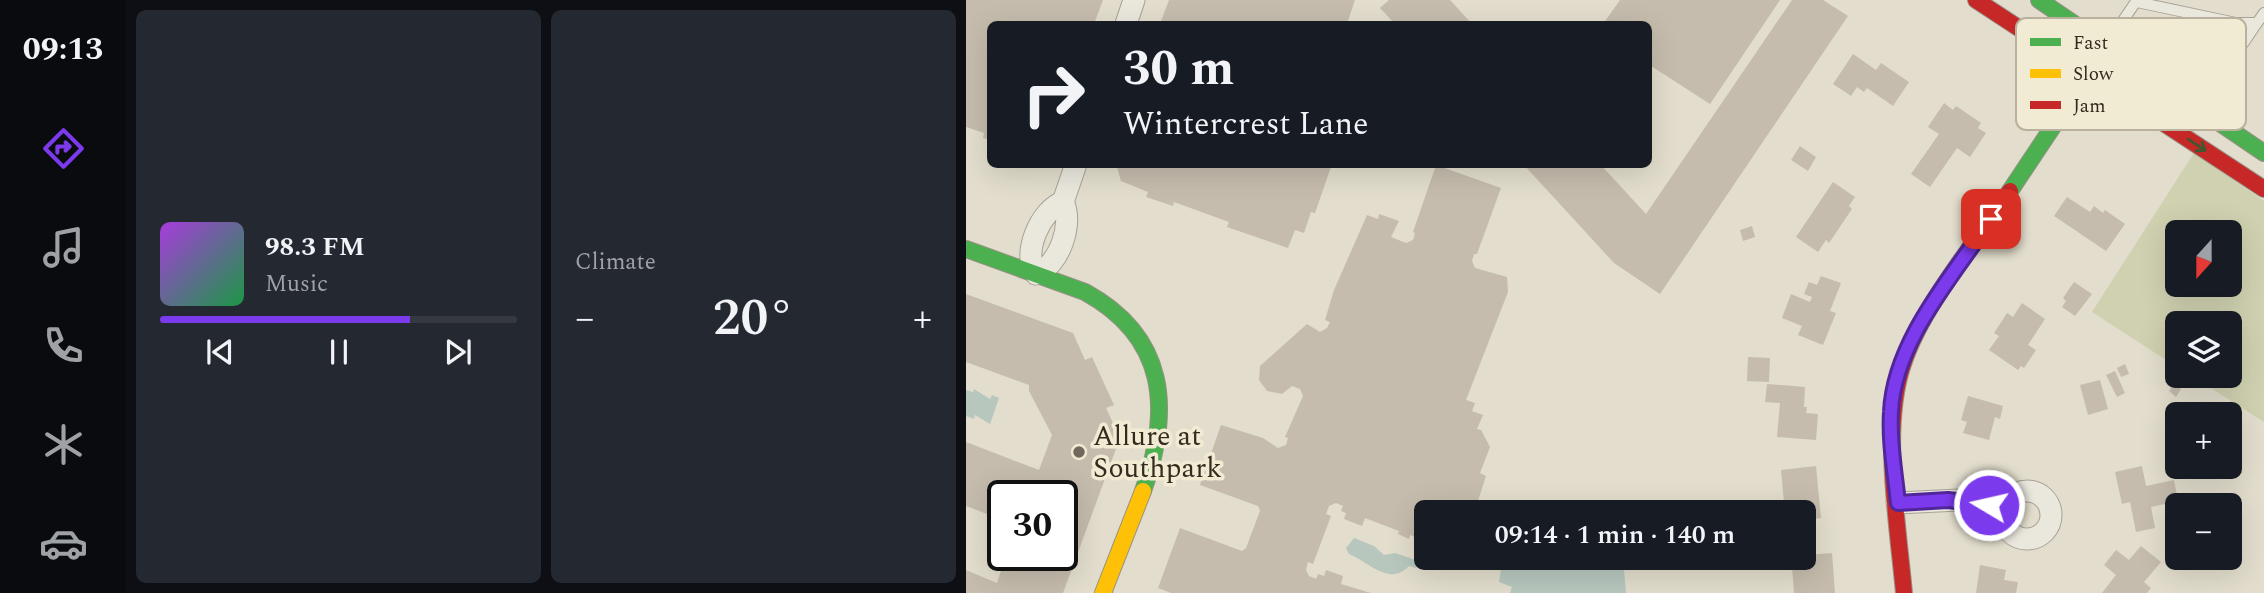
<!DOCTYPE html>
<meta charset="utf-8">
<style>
:root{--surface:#171b24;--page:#242831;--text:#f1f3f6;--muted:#9ea1a6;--line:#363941;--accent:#7c3aed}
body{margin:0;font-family:Spectral,serif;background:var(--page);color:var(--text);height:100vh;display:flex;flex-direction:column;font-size:26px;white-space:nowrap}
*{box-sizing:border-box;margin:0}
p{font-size:23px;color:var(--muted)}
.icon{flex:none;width:38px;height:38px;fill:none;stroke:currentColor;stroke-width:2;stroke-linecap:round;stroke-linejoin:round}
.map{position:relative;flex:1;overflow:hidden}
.panel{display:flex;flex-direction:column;gap:10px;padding:10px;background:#0d0f14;width:840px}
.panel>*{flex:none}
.banner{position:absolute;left:21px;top:21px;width:665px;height:147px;border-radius:10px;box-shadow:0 7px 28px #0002;background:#171b24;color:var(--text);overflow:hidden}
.needle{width:46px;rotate:201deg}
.fabs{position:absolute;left:1199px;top:220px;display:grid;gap:14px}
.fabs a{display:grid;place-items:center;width:77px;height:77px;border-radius:10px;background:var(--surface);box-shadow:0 7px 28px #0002;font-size:35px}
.speed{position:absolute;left:21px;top:480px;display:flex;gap:14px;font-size:35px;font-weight:700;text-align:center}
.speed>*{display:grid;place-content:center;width:91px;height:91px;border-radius:50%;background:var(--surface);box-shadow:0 7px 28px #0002;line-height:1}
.speed .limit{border:4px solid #111;border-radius:10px;background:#fff;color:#111}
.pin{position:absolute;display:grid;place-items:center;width:60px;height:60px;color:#fff;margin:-30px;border-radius:14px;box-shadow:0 4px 10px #0006}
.me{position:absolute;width:77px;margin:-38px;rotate:279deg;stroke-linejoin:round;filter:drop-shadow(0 0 5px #0008)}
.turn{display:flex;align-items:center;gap:24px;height:147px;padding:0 21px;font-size:32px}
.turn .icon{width:91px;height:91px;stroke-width:2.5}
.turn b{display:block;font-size:49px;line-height:60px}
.big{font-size:52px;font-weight:600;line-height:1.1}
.panel .widget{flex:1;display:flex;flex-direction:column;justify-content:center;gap:10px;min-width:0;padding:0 24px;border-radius:10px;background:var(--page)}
.song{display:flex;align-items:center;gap:21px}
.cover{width:84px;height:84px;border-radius:10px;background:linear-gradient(135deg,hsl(280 70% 55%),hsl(140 70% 35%))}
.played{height:7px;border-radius:4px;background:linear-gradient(90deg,var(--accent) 70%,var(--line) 70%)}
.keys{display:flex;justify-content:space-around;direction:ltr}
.heat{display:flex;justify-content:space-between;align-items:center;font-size:38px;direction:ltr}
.panel .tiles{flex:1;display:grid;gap:10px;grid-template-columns:repeat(2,1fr)}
.trip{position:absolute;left:448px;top:500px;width:402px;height:70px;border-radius:10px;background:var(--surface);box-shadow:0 7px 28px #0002;font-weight:600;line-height:70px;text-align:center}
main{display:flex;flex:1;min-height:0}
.tab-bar{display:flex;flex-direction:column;width:126px;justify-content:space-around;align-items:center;background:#090b0e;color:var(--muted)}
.tab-bar .icon{width:49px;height:49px}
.tab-bar .current{color:var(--accent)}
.tab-bar b{font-size:32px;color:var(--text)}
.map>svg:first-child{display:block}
.green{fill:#cfd1b0;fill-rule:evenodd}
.water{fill:#b7c7be}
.building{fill:#c5bcad}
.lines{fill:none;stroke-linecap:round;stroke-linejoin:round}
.lane-casing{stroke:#a7a296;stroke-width:12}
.street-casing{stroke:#a7a296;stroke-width:23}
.fast-casing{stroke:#979185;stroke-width:18}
.slow-casing{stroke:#979185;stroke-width:18}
.jam-casing{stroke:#979185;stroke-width:18}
.lane{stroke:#eae7dd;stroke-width:10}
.street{stroke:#eae7dd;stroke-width:21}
.fast{stroke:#4caf50;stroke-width:16}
.slow{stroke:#ffc107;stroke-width:16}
.jam{stroke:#c62828;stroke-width:16}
.oneway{stroke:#3c5930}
.route-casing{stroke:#51269a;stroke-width:18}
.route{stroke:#7c3aed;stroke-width:12}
.poi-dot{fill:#71695c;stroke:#f2ebd3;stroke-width:2.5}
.labels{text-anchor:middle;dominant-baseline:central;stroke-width:7;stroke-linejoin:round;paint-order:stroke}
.poi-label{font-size:28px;fill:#342b1f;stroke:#f2ebd3;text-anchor:start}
.key{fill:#f2ebd3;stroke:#b9b19d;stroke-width:2}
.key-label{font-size:19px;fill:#342b1f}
</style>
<main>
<nav class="tab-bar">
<b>09:13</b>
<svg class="icon current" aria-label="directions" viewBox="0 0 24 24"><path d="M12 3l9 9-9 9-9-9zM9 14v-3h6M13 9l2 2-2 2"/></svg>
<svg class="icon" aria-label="music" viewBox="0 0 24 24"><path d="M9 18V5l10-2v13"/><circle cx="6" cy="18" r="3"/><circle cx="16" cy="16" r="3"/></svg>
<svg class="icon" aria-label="phone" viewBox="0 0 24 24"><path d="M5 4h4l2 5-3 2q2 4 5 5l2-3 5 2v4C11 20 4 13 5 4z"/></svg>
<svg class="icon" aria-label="climate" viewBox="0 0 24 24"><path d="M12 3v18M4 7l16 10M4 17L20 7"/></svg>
<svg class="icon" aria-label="car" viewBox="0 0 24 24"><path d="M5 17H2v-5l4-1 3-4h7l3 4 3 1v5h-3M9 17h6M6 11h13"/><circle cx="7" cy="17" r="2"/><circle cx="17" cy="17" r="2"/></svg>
</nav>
<section class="panel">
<div class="tiles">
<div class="widget">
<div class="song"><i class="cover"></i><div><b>98.3 FM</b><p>Music</p></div></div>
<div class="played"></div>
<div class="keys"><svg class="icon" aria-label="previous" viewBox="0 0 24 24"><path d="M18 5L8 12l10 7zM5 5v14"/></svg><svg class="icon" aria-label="pause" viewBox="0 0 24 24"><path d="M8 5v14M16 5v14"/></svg><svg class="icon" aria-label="next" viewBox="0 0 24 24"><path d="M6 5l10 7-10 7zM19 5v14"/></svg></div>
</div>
<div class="widget"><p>Climate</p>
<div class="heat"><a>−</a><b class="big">20°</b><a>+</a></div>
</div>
</div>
</section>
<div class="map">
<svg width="1298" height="593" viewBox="0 0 1298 593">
<rect width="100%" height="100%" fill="#e2ddcc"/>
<path class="green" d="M 1228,153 L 1298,201 L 1298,422 L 1226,376 L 1264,376 L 1264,324 L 1211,324 L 1211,367 L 1126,312 ZM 1211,233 L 1264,233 L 1264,285 L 1211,285 Z"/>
<g class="water">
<path d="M 0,385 L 0,390 L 7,392 L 8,389 L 24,399 L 26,395 L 33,398 L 24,424 L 9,415 L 8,419 L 0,416 Z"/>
<path d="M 388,538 L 408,546 L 418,555 L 429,553 L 453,561 L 450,568 L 443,566 C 423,587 403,562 383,554 L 380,548 Z"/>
<path d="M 537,558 L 657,558 L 660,593 L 544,593 L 546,587 L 533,582 Z"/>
</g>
<g class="building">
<path d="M 0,0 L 137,0 L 128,24 L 24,24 L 24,140 L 17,138 L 18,133 L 0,127 Z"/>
<path d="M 203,0 L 389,0 L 381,24 L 194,24 Z"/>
<path d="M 423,0 L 484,0 L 506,24 L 429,24 L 414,8 Z"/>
<path d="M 654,0 L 814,0 L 744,104 L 682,64 L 682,24 L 637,24 Z"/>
<path d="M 826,0 L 857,0 L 882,16 L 694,294 L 648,263 L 557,164 L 634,164 L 680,214 Z"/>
<path d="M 887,54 L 910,70 L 915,63 L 943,82 L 927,106 L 901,88 L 898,92 L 891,87 L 885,96 L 867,84 Z"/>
<path d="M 978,103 L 987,110 L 990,106 L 1015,123 L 1012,128 L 1020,133 L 1004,157 L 991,148 L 964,187 L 945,174 L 973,134 L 962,127 Z"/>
<path d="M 834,146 L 850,157 L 842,171 L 825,160 Z"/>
<path d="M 150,164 L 366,164 L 349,213 L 345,212 L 338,233 L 329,230 L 322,248 L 261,227 L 263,222 L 208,202 L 207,206 L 180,197 L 182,192 L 155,181 Z"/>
<path d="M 470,165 L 535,188 L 511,254 L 508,254 L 506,261 L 509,268 L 541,277 L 542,292 L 500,400 L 509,403 L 506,411 L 517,415 L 511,429 L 515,430 L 524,447 L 514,473 L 520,476 L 509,510 L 507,513 L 460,513 L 460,541 L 444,535 L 443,539 L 432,534 L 433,531 L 399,518 L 396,526 L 378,519 L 380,513 L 375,511 L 377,506 L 370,503 L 363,506 L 360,514 L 365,516 L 347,564 L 342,562 L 340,570 L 343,576 L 350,579 L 352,574 L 358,576 L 360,570 L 377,576 L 375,584 L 405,593 L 205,593 L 192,588 L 214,528 L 276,551 L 280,548 L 294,511 L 292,506 L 234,485 L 255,425 L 297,438 L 312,448 L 320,445 L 322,438 L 319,437 L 337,396 L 334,389 L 326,386 L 316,394 L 301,391 L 293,380 L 294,366 L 341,324 L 354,332 L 361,328 L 364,322 L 359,320 L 368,290 L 401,215 L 412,219 L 413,214 L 433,221 L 425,237 L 440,243 L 447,240 L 449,233 L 447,232 Z"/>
<path d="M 867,182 L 889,197 L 883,206 L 886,209 L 863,243 L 860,240 L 852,252 L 830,237 Z"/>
<path d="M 1101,197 L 1124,212 L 1128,206 L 1137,213 L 1139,210 L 1159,224 L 1140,251 L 1088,216 Z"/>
<path d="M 786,226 L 789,237 L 777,241 L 774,230 Z"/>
<path d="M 855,276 L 875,283 L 864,311 L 870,313 L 857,345 L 832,335 L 836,326 L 816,318 L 825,294 L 844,302 L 846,297 L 838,294 L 843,282 L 851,285 Z"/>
<path d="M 1108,282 L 1126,294 L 1109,316 L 1096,307 L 1100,301 L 1097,298 Z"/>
<path d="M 0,294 L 107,333 L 119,360 L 126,357 L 148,405 L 140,408 L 154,438 L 97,593 L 0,593 L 0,570 L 31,583 L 40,555 L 96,555 L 96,495 L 37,495 L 37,520 L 0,506 L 0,442 L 73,470 L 86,435 L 63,391 L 63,385 L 0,362 Z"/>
<path d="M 1056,303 L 1079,319 L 1062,345 L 1070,350 L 1058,368 L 1055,366 L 1052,370 L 1023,350 L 1033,336 L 1028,333 L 1041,313 L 1047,317 Z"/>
<path d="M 782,357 L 804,358 L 803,382 L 781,381 Z"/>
<path d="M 1159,364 L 1163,374 L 1155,377 L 1151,368 Z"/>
<path d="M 1149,371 L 1159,393 L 1151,397 L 1140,375 Z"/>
<path d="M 1134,380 L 1142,409 L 1122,415 L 1114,385 Z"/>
<path d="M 801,384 L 839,387 L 838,407 L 841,407 L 840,413 L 852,414 L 850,440 L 811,437 L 814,403 L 799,402 Z"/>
<path d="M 1208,384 L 1215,389 L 1210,397 L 1203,391 Z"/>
<path d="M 1002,396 L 1037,406 L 1034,419 L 1029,417 L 1023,440 L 997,433 L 1001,422 L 995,420 Z"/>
<path d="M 850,466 L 855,518 L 838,520 L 838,513 L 819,513 L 815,470 Z"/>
<path d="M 1176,466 L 1180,486 L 1208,480 L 1212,501 L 1185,507 L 1189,528 L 1170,532 L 1164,502 L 1156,504 L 1149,472 Z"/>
<path d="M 1175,546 L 1195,562 L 1178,582 L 1185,588 L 1181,593 L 1136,593 L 1150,575 L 1138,565 L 1150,550 L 1163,560 Z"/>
<path d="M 866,553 L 869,593 L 828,593 L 826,567 L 840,566 L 839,555 Z"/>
<path d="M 1014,565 L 1040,570 L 1038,580 L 1052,582 L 1050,593 L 1010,593 Z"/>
</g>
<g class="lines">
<g class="lane-casing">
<g id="lane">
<path d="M 1171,2 L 1270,23 L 1291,23 L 1298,13"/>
<path d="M 1141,44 L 1171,0"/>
<path d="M 1234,107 L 1291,23"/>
</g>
</g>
<g class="street-casing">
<g id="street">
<path d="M 160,24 L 168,0"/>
<path d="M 97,202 C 108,223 93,266 70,274 C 55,254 75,209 97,202 Z"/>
<path d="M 97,202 L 110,164"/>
<circle cx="1061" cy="515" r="24"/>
<path d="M 931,503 L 993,500 L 1038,508"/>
</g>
</g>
<g class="fast-casing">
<g id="fast">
<path d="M 1073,0 L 1298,153"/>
<path d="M 1044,191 L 1140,47"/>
<path d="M 0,249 L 119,292 C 201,337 206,409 177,491"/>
</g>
</g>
<g class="slow-casing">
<path id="slow" d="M 137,593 L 177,491"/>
</g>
<g class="jam-casing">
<g id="jam">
<path d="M 1010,0 L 1298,189"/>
<path d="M 938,593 C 932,526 915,427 937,364 C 956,306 1010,242 1044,191"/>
</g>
</g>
<use href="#lane" class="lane"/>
<use href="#street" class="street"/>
<use href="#fast" class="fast"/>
<use href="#slow" class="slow"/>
<use href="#jam" class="jam"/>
</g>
<defs><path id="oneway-shaft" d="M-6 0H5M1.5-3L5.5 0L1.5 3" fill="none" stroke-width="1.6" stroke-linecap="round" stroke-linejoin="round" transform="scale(1.75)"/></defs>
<use class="oneway" href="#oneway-shaft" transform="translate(1231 145) rotate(34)"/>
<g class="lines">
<g class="route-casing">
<path id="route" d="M 1023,505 L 982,500 L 932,503 C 929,473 923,442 925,412 C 928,341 987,276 1025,219"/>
</g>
<use href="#route" class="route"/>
</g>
<circle class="poi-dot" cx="113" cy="452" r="7"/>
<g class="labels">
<g class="poi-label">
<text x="127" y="436">Allure at<tspan x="127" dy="32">Southpark</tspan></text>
</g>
</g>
<rect x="1050" y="18" width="230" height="112" rx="10" class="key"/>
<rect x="1064" y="38" width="31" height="8" fill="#4caf50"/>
<rect x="1064" y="69" width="31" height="9" fill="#ffc107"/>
<rect x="1064" y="101" width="31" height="8" fill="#c62828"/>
<g class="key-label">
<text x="1107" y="49">Fast</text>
<text x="1107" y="80">Slow</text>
<text x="1107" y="112">Jam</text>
</g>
</svg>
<div class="fabs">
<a><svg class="needle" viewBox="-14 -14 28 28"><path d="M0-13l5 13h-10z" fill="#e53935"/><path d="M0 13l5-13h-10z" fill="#9ea1a6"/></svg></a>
<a><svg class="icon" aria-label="layers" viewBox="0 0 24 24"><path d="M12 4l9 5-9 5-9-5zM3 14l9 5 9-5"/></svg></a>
<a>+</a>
<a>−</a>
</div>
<div class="speed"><div class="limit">30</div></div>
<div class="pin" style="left:1025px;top:219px;background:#d93025"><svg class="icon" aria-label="arrive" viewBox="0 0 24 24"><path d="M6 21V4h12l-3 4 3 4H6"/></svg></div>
<svg class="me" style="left:1023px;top:505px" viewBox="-20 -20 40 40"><circle r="17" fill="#7c3aed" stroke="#fff" stroke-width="3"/><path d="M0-11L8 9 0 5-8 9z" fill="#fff"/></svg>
<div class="trip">09:14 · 1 min · 140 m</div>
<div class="banner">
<div class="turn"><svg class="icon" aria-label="right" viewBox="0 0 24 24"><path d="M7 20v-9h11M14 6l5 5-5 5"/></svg><div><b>30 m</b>Wintercrest Lane</div></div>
</div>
</div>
</main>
